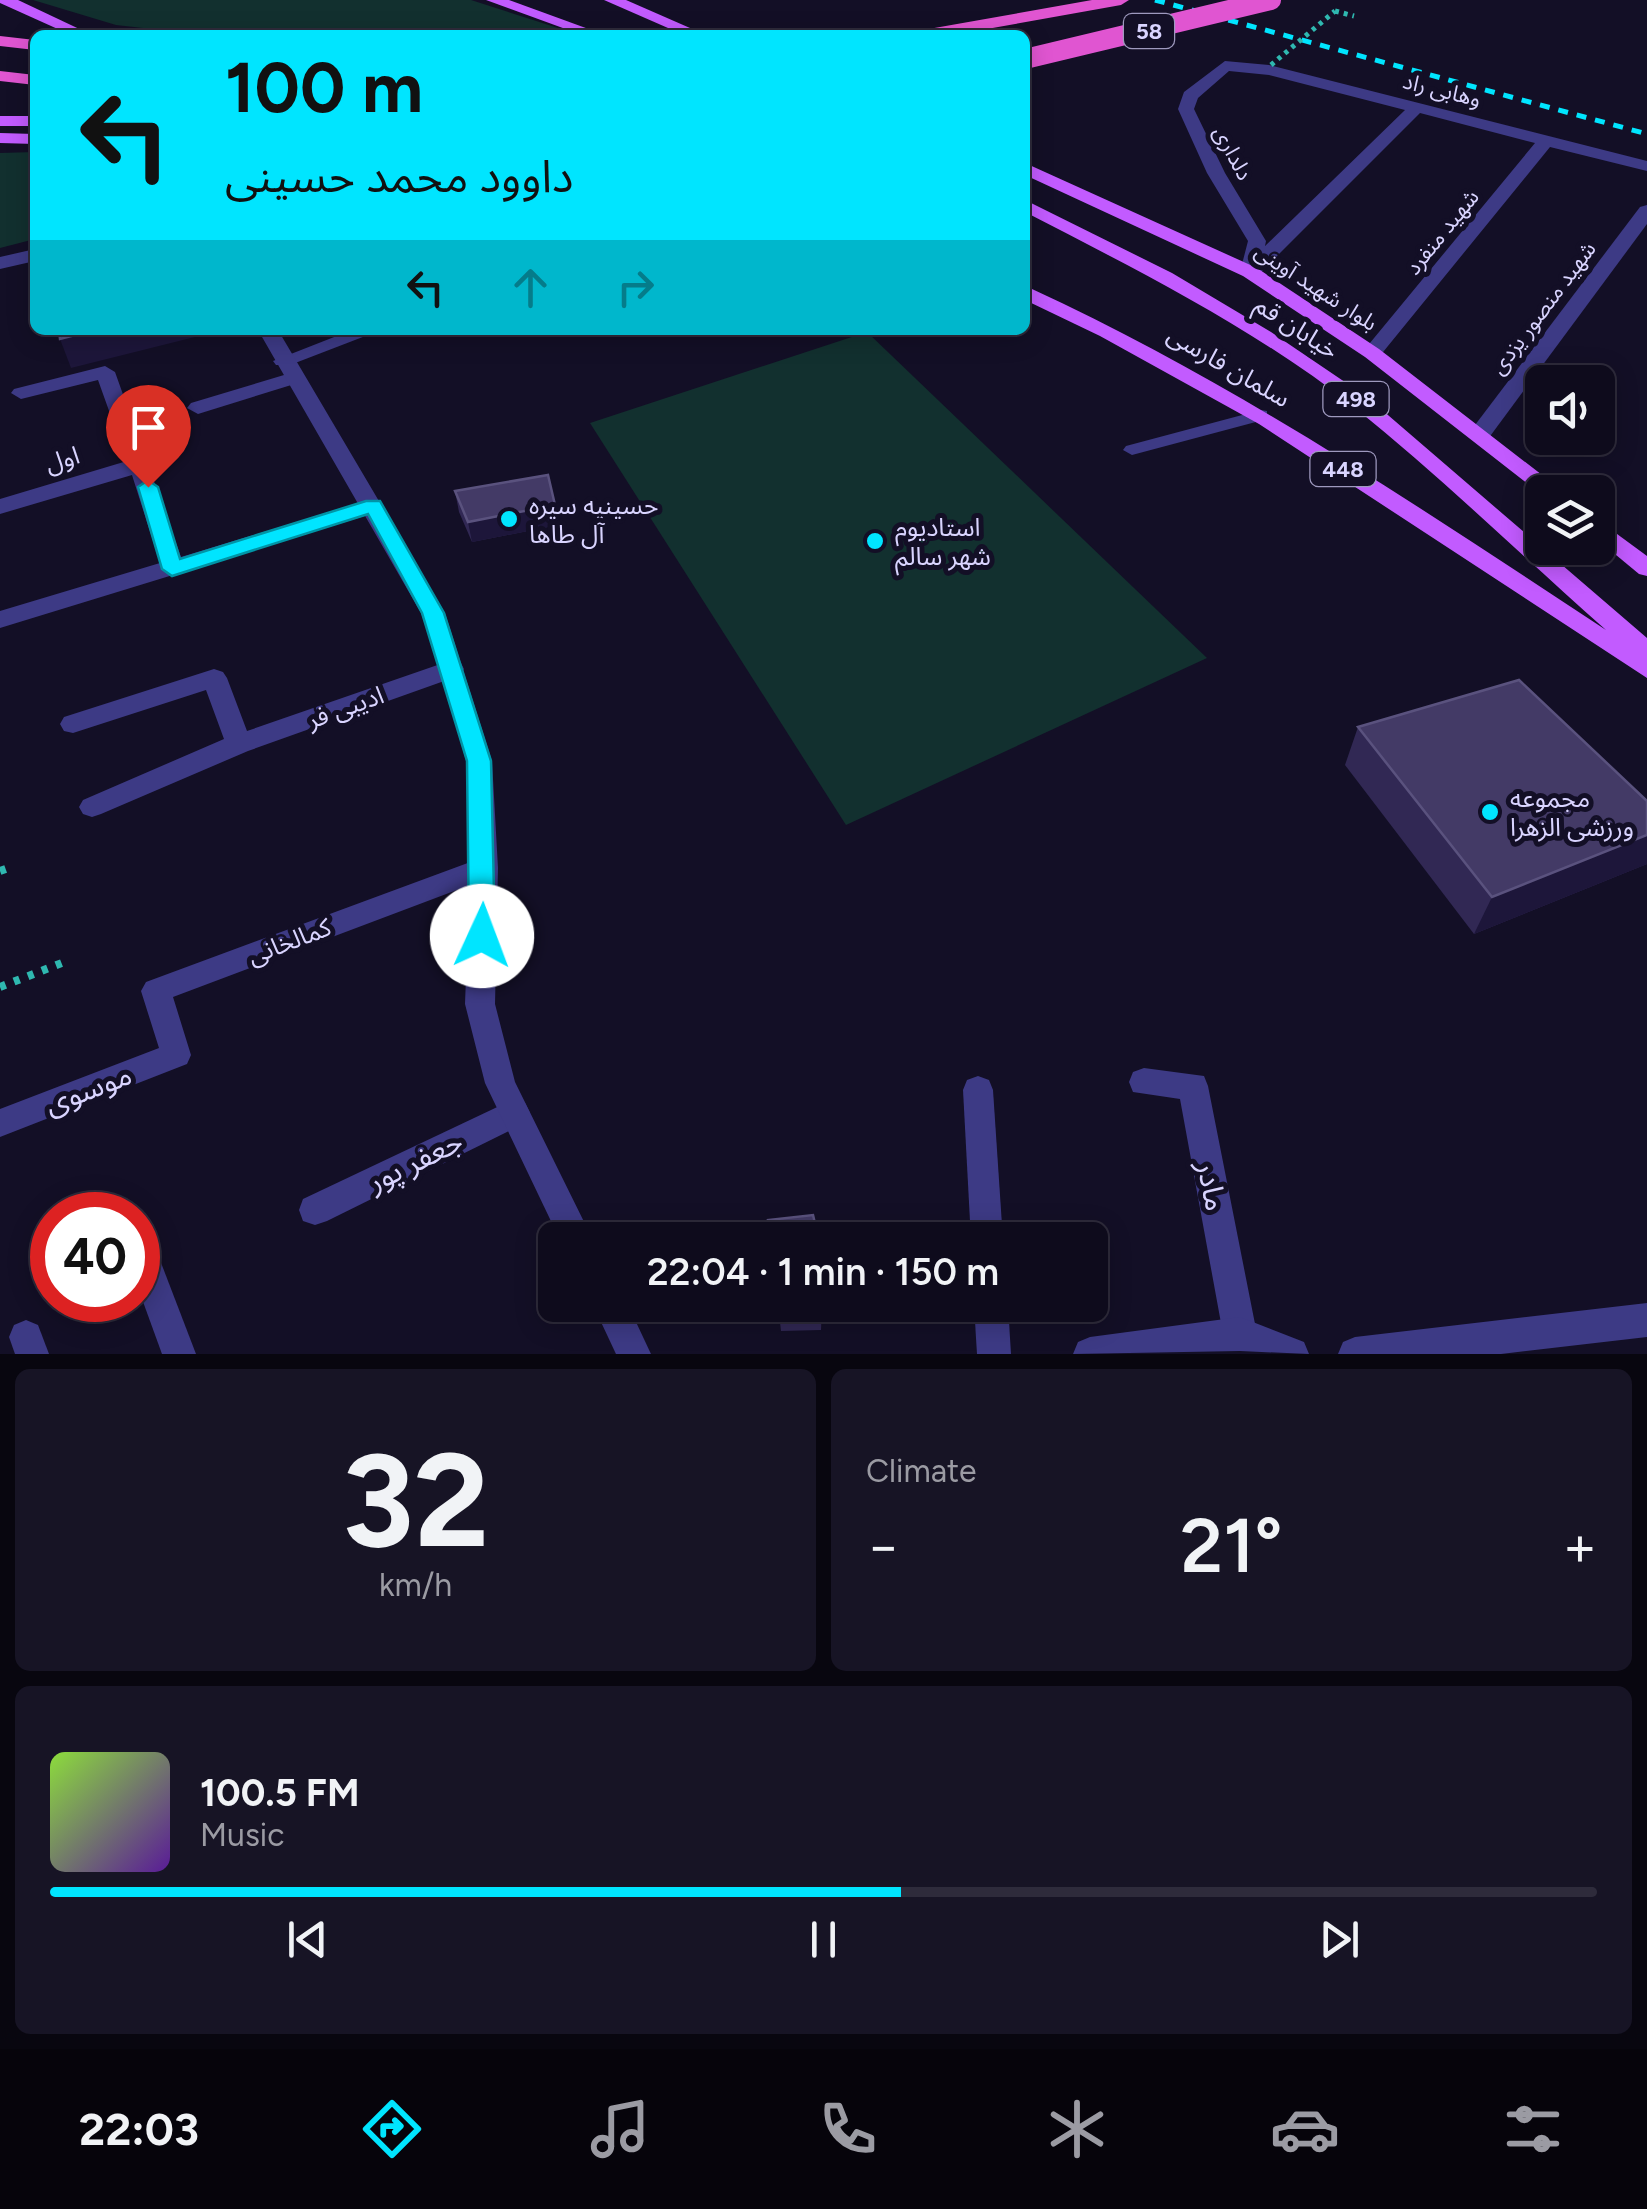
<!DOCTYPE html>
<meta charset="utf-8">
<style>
:root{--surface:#0e0b1c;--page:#171425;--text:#f1f3f6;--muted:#9b9ba3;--line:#2e2b3b;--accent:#00e5ff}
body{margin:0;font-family:Figtree,"Noto Sans Arabic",sans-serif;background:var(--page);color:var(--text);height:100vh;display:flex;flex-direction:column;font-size:38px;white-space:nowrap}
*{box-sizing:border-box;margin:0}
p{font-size:32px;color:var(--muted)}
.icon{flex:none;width:55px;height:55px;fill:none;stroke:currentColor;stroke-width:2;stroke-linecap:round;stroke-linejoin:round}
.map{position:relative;height:1354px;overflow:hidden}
.side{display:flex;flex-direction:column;gap:15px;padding:15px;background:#08060f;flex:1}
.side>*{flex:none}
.guide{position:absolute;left:30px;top:30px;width:1000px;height:305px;border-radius:15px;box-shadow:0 5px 25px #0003,0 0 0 2px var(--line);background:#00e5ff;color:#111;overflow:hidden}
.tools{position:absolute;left:1525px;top:365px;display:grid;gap:20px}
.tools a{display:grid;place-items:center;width:90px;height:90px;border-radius:15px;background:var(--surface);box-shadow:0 5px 25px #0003,0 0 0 2px var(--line);font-size:50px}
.speed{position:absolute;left:30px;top:1192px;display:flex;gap:20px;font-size:50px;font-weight:700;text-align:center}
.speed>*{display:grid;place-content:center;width:130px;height:130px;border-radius:50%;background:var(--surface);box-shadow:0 5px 25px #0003,0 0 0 2px var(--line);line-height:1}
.speed .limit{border:15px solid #d22;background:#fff;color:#111}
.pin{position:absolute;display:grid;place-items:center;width:85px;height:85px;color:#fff;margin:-102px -42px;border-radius:50% 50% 50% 0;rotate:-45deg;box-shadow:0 0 10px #0007}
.pin .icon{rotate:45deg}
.me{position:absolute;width:110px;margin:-55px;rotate:2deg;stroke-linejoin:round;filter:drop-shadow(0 0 8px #0008)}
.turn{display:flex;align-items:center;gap:35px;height:210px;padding:0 30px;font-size:45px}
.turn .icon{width:130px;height:130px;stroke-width:2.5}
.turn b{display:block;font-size:70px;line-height:85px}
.lanes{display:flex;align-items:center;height:95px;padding:0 30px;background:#0003;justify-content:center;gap:50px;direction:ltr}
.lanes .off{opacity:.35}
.big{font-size:75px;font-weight:600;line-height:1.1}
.side .widget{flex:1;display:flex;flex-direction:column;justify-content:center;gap:15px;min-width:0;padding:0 35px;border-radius:15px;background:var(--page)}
.side .dial{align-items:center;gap:0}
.dial b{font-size:130px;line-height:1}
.song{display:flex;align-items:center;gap:30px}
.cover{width:120px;height:120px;border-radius:15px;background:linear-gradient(135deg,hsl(90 70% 55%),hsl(270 70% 35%))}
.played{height:10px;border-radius:5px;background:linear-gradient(90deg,var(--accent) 55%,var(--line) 55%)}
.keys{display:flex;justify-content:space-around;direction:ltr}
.heat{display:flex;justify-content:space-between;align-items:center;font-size:55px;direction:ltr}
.side .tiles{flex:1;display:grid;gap:15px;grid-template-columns:1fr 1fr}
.widget:last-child{grid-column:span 2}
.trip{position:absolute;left:538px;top:1222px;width:570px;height:100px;border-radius:15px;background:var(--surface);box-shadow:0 5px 25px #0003,0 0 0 2px var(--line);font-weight:600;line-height:100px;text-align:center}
.tabs{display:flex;height:160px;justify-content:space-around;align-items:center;background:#06040b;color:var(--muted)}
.tabs .icon{width:70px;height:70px}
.tabs .selected{color:var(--accent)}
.tabs b{font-size:45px;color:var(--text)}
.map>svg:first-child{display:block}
.green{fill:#12302f}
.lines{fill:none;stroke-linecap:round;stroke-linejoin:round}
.path-far1{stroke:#2fb8b0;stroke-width:5;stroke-dasharray:4 5;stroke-linecap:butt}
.path{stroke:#2fb8b0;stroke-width:8;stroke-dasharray:6 9;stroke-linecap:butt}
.service{fill:#3d3a85;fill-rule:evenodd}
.minor{fill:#3d3a85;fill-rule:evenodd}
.tertiary{fill:#3d3a85;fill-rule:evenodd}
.primary{fill:#c25bff;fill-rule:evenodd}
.trunk{fill:#e055d1;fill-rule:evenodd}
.rail{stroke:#00e5ff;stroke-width:5;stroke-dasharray:10 9;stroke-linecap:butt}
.path-bridge{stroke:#2fb8b0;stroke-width:5;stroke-dasharray:4 5;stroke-linecap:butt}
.trunk-bridge{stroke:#e055d1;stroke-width:20}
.wall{fill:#312854}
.shaded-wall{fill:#1d163a}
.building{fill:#433a66;stroke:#5a527e;stroke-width:2.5}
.route{fill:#00e5ff;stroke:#0095a6;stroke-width:2.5}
.poi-dot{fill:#00e5ff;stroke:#130f26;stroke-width:4}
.labels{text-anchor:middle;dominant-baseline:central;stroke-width:10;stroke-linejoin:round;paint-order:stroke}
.shield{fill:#130f26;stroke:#9e99be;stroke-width:2.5}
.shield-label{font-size:22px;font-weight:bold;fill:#d9d4ff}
.far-street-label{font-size:22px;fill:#d9d4ff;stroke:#130f26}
.street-label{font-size:25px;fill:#d9d4ff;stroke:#130f26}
.poi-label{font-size:25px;fill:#d9d4ff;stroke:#130f26;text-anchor:start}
.near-street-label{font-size:30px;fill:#d9d4ff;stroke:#130f26}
</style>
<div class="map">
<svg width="1647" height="1354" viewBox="0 0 1647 1354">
<rect width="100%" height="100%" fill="#130f26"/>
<g class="green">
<path d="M 33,0 L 471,0 L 580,35 L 205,35 L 116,25 Z"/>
<path d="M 35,152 L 35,239 L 0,248 L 0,153 Z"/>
<path d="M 867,332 L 1207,658 L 846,825 L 590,423 Z"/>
</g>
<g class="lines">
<path class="path-far1" d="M 1335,11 L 1354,16"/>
<g class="path">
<path d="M 0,871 L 14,866"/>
<path d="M 0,987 L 67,961"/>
</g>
<path class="service" d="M 1261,410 L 1267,411 L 1267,419 L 1132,455 L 1123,450 L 1126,446 Z"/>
<g class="minor">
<path d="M 1225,61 L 1269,65 L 1647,161 L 1647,171 L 1550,147 L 1379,357 L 1365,357 L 1365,349 L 1535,143 L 1420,113 L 1257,276 L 1243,276 L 1240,272 L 1248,241 L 1207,173 L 1178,109 L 1184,92 ZM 1229,71 L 1269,75 L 1405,110 L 1265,246 L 1266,241 L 1225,173 L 1194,109 L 1198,98 Z"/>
<path d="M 1647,205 L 1647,224 L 1488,439 L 1472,439 L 1469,434 L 1472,429 L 1640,207 Z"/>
<path d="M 35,249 L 35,261 L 0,269 L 0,257 Z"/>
<path d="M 352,330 L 381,330 L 290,365 L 276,365 L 273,361 Z"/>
<path d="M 105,366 L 115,372 L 181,557 L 373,499 L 384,506 L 381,511 L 0,628 L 0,611 L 160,563 L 132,475 L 0,514 L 0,499 L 127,461 L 98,380 L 21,399 L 11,393 L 14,389 Z"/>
<path d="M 294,372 L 301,374 L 304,378 L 301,382 L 198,414 L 187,408 L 191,403 Z"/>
<path d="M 452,660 L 461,663 L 464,669 L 461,675 L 248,751 L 101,814 L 92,817 L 83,814 L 79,807 L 83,800 L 224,739 L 206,690 L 73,733 L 64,731 L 60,724 L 64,717 L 214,669 L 223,672 L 227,678 L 247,731 Z"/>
<path d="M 484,857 L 494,860 L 498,868 L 494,876 L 173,997 L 191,1055 L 187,1064 L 0,1137 L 0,1109 L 159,1048 L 141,991 L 146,982 Z"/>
<path d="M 1144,1068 L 1204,1076 L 1208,1086 L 1257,1334 L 1252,1346 L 1240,1351 L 1228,1346 L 1223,1334 L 1180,1099 L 1133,1092 L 1129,1082 L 1133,1072 Z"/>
<path d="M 978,1076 L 989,1080 L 993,1090 L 1003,1240 L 971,1240 L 963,1090 L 967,1080 Z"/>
<path d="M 514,1099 L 525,1103 L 530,1113 L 525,1123 L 327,1221 L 315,1225 L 303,1221 L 299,1210 L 303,1199 Z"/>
<path d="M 138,1229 L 150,1234 L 196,1354 L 162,1354 L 138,1288 Z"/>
<path d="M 974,1305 L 1008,1305 L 1011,1354 L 977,1354 Z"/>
<path d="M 26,1320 L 38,1325 L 49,1354 L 15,1354 L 9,1337 L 14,1325 Z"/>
</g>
<g class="tertiary">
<path d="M 258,330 L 278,330 L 445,613 L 492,761 L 498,868 L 495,1004 L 515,1082 L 593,1240 L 560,1240 L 485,1083 L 465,1004 L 470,868 L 466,761 L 440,669 L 421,613 Z"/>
<path d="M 1647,1303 L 1647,1337 L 1501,1354 L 1338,1354 L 1343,1342 L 1355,1337 Z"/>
<path d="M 593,1305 L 628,1305 L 651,1354 L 616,1354 Z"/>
<path d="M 1240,1317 L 1304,1342 L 1309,1354 L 1240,1351 L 1073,1354 L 1078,1342 L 1090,1337 Z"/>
</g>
<g class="primary">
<path d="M 0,0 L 18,0 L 92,35 L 71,35 L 0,3 Z"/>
<path d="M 486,0 L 509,0 L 605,35 L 582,35 Z"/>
<path d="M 604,0 L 626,0 L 706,35 L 684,35 Z"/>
<rect x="0" y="116" width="35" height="10"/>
<path d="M 0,133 L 35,134 L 35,144 L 0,143 Z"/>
<path d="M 1025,163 L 1257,268 L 1379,349 L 1564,492 L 1542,495 L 1365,357 L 1243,276 L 1025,175 Z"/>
<path d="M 1025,200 L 1172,273 L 1271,332 L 1367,397 L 1647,638 L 1647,678 L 1259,424 L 1100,336 L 1025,300 L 1025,287 L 1032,289 C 1236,383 1419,507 1606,630 C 1522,556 1441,477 1354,407 C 1254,328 1137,270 1025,212 Z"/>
<path d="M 1598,520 L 1647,556 L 1647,576 L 1639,574 L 1598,540 Z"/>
</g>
<g class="trunk">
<path d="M 1092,0 L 1129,0 L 1121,5 L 953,35 L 914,35 L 923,30 Z"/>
<path d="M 0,36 L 35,40 L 35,50 L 0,46 Z"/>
<path d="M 0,71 L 35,75 L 35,85 L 0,81 Z"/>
</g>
<path class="rail" d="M 1155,0 L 1647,134"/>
<path class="path-bridge" d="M 1271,65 L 1335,11"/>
<path class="trunk-bridge" d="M 1025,59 L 1271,0"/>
</g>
<g class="wall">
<path d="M 455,491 L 555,505 L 558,525 L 472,542 L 459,512 Z"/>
<path d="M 1358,727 L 1647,801 L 1647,864 L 1474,934 L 1345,765 Z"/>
<path d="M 778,1305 L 822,1305 L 821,1330 L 781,1331 Z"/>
</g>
<g class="shaded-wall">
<path d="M 95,330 L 211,330 L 211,333 L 71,368 L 60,339 Z"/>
<path d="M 555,505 L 558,525 L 472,542 L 468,522 Z"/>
<path d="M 1647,835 L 1647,864 L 1474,934 L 1492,897 Z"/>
</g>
<g class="building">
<path d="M 59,330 L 95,330 L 60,339 Z"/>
<path d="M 548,475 L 555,505 L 468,522 L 455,491 Z"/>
<path d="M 1519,680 L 1647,801 L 1647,835 L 1492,897 L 1358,727 Z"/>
<path d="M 813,1215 L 819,1240 L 771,1240 L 768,1220 Z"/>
<path d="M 779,1305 L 822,1305 L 821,1313 L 780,1314 Z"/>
</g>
<path class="route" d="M 148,480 L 158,487 L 180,559 L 366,501 L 380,501 L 444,613 L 491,761 L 495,936 L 491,943 L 482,947 L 473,943 L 469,936 L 467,761 L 422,613 L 368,514 L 172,576 L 162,569 L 138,487 Z"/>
<g class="poi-dot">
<circle cx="509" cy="519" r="10"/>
<circle cx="875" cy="541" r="10"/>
<circle cx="1490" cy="812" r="10"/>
</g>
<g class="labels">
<g class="shield">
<rect x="1124" y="14" width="50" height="34" rx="8"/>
<rect x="1323.5" y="382" width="65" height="34" rx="8"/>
<rect x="1310.5" y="452" width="65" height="34" rx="8"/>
</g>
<g class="shield-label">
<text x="1149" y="31">58</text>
<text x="1356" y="399">498</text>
<text x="1343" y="469">448</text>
</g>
<g class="far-street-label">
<text transform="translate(1442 90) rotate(14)">وهابی راد</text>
<text transform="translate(1233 153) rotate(62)">دلداری</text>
<text transform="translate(1442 232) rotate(-51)">شهید منفرد</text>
<text transform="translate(1316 287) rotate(33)">بلوار شهید آوینی</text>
<text transform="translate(1543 308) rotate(-53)">شهید منصور یزدی</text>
</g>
<g class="street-label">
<text transform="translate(1297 327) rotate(33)">خیابان قم</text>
<text transform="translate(1229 366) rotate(30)">سلمان فارسی</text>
<text transform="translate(62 459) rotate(-17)">اول</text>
<text transform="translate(345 707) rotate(-20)">ادیبی فر</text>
<text transform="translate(289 941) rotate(-21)">کمالخانی</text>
</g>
<g class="poi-label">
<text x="529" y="505">حسینیه سیره<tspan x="529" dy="29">آل طاها</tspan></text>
<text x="895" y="527">استادیوم<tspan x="895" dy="29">شهر سالم</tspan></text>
<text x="1510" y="798">مجموعه<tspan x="1510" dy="29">ورزشی الزهرا</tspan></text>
</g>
<g class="near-street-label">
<text transform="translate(88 1089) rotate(-21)">موسوی</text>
<text transform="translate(415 1161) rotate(-26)">جعفر پور</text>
<text transform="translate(1212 1186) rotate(79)">مادر</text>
</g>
</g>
</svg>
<div class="tools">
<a><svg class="icon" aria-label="sound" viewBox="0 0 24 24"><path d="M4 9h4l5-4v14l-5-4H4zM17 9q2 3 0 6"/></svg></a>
<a><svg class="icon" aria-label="layers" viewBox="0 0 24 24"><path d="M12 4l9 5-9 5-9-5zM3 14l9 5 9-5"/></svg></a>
</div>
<div class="speed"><div class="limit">40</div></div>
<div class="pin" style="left:148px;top:487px;background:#d93025"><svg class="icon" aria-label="arrive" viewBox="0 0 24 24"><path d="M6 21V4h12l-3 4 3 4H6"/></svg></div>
<svg class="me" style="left:482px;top:936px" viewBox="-20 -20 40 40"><circle r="19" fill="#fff"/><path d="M0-13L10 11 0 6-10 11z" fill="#00e5ff"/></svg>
<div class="trip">22:04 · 1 min · 150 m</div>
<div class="guide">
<div class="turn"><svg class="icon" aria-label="left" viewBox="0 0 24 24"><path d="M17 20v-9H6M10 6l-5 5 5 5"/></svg><div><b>100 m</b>داوود محمد حسینی</div></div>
<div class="lanes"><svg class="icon" aria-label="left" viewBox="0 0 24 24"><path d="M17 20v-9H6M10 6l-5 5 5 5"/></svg><svg class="icon off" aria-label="ahead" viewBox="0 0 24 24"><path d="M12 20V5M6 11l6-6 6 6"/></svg><svg class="icon off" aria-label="right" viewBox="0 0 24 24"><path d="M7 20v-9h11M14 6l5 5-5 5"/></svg></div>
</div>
</div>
<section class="side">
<div class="tiles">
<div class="widget dial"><b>32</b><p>km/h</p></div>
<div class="widget"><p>Climate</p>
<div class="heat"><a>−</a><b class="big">21°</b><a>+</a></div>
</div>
<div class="widget">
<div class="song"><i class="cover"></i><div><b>100.5 FM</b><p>Music</p></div></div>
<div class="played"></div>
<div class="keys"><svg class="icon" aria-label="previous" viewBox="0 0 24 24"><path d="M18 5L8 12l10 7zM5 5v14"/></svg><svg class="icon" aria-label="pause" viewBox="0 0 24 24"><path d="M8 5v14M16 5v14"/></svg><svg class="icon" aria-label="next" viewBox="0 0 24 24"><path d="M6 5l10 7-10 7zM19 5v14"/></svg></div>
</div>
</div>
</section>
<nav class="tabs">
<b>22:03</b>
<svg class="icon selected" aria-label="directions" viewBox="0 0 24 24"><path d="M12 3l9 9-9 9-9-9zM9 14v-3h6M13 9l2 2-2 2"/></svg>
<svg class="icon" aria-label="music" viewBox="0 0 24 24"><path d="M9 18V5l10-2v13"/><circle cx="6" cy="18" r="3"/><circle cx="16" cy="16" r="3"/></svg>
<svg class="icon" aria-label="phone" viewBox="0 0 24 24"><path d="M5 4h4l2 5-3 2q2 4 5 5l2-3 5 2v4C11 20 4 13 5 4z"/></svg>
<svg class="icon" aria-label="climate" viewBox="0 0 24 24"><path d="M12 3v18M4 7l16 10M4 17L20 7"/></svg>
<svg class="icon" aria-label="car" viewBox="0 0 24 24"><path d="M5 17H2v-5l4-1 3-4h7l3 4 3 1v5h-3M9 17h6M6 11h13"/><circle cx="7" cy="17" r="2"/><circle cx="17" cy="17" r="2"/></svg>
<svg class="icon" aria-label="filters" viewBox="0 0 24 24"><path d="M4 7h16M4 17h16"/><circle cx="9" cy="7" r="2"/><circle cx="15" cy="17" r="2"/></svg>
</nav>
